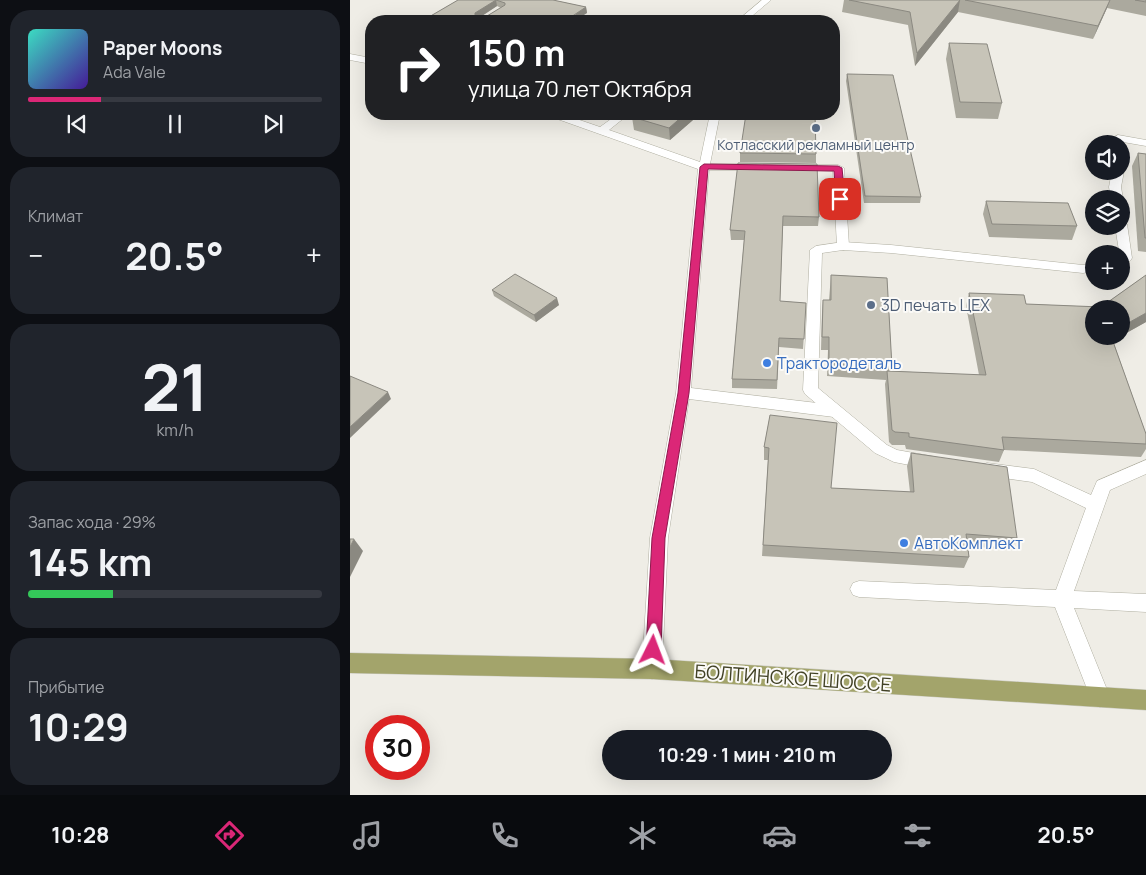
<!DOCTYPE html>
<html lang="ru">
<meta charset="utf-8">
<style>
:root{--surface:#171b24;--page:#20242c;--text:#f1f3f6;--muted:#9ea1a6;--line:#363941;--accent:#db2777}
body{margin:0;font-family:Manrope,sans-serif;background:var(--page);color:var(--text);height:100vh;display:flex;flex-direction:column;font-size:19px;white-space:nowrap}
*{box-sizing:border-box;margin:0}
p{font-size:16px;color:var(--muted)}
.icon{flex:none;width:28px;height:28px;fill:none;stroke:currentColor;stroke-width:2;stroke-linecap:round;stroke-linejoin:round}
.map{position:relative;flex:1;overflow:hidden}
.drawer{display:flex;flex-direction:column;gap:10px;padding:10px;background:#0d0f14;width:350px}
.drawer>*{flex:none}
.guide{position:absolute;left:15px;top:15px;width:475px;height:105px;border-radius:20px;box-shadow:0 5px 20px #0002;background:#202124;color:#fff;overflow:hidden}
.fabs{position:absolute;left:735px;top:135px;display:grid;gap:10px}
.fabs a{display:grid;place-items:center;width:45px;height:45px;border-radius:50%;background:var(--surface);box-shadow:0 5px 20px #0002;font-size:25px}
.speed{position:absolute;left:15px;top:715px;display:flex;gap:10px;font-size:25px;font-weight:700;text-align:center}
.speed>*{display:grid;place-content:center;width:65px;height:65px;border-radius:50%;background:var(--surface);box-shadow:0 5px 20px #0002;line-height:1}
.speed .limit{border:8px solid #d22;background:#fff;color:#111}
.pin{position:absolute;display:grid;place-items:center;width:42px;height:42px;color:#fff;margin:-21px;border-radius:10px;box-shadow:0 2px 8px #0006}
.me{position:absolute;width:55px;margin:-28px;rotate:3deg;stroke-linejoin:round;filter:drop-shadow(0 0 4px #0008)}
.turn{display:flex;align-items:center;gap:18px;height:105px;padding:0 20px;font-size:22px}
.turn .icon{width:65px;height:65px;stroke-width:2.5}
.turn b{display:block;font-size:35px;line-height:42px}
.big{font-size:38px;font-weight:700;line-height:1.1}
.drawer .widget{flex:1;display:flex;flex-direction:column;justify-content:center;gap:8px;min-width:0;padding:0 18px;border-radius:20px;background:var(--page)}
.drawer .dial{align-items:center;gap:0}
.dial b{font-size:65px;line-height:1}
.song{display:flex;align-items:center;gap:15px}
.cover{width:60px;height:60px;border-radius:8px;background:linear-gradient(135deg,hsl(170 70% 55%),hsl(260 70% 35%))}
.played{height:5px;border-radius:2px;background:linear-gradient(90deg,var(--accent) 25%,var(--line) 25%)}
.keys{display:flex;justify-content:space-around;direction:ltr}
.heat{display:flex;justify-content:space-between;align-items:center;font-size:28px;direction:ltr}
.charge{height:8px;border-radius:4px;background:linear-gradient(90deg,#34c759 29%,var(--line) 0)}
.trip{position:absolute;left:252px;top:730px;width:290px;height:50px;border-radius:25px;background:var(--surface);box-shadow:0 5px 20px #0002;font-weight:700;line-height:50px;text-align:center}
.tabs{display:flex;height:80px;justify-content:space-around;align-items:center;background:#090b0e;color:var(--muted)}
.tabs .icon{width:35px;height:35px}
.tabs .active{color:var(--accent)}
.tabs b{font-size:22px;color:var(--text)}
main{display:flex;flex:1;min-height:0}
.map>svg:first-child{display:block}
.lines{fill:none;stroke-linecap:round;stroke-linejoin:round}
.service-casing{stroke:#b0afa1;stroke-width:1}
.minor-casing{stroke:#b0afa1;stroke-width:1}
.primary-casing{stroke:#cacac2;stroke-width:1}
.service{fill:#fff;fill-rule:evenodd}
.minor{fill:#fff;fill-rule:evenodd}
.primary{fill:#a3a46b;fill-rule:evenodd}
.wall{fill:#aba99e;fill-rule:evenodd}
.shaded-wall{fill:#8b8981}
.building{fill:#c7c4b8;stroke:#8b8981;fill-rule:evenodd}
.route{fill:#db2777;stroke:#8e194d}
.service-dot{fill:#5c6f8a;stroke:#fbfaf7;stroke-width:2}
.shop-dot{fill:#3f7fe0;stroke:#fbfaf7;stroke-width:2}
.labels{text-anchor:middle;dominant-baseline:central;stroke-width:4;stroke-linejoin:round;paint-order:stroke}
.far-service-label{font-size:14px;fill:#4e5e75;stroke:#fbfaf7}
.service-label{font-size:16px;fill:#4e5e75;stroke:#fbfaf7;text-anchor:start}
.shop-label{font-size:16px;fill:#366cbe;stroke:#fbfaf7;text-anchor:start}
.near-street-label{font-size:19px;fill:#414125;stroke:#fbfaf7}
</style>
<main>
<section class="drawer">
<div class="widget">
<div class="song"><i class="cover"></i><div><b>Paper Moons</b><p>Ada Vale</p></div></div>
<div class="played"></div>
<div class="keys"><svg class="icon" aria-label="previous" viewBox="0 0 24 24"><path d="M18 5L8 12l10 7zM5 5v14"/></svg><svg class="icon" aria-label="pause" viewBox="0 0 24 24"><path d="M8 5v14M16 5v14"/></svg><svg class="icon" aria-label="next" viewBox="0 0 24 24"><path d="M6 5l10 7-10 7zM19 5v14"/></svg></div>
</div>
<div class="widget"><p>Климат</p>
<div class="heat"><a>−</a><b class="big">20.5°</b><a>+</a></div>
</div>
<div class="widget dial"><b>21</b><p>km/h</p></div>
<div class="widget"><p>Запас хода · 29%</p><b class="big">145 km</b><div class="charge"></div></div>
<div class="widget"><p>Прибытие</p><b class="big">10:29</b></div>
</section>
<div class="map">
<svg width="796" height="795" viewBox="0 0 796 795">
<rect width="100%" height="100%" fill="#efede6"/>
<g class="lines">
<g class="service-casing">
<g id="service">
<path d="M 768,135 L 796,140 L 796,146 L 773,142 L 771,146 L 771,144 L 763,144 L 763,138 Z"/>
<path d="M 771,168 L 774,171 L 771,187 L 773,199 L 771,201 L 771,199 L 761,199 L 759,187 L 762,171 L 771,171 Z"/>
<path d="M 771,220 L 777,224 L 782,258 L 780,261 L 771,263 L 765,226 L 771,226 Z"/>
<path d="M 493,242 L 541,245 L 733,265 L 744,263 L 744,271 L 733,273 L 541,253 L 493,250 L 472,253 L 468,388 L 537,445 L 547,450 L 586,457 L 588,462 L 586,467 L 580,469 L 544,462 L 525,453 L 455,394 L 453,390 L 460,250 L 466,246 Z"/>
<path d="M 796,460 L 796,474 L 760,490 L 724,591 L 796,594 L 796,612 L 724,608 L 760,697 L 757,704 L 750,707 L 743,704 L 705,607 L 509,597 L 503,595 L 500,589 L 503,583 L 509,581 L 706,590 L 736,508 L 682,482 L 631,475 L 629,470 L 631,465 L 637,463 L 684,469 L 741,495 L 747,481 Z"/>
</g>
</g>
<g class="minor-casing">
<g id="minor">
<path d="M 412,0 L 421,0 L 396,21 L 387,21 Z"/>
<path d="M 0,54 L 21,58 L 21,64 L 0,60 Z"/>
<path d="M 198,114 L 212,114 L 250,127 L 268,114 L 279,114 L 259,130 L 350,162 L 360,114 L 370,114 L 360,164 L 407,164 L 413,167 L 407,170 L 359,170 L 341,388 L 484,405 L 489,407 L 492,411 L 489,415 L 484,417 L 339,399 L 318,538 L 312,669 L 309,676 L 302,679 L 295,676 L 292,669 L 300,538 L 326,393 L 348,169 L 199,116 Z"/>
<path d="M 448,165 L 488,165 L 494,168 L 499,246 L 497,249 L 493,250 L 487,246 L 483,171 L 444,170 L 442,168 Z"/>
</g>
</g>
<g class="primary-casing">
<path id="primary" d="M 0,653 L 302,659 L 796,690 L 796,710 L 302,679 L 0,673 Z"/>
</g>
<use href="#service" class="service"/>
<use href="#minor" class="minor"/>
<use href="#primary" class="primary"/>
</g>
<g class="wall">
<path d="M 108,0 L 203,0 L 236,7 L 237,13 L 72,21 ZM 147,6 L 151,8 L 137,16 L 132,16 Z"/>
<path d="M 494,0 L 796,0 L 796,16 L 757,8 L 743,39 L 608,12 L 565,66 L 558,25 L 492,12 Z"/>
<path d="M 599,43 L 652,103 L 648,119 L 606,118 L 596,59 Z"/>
<path d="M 497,74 L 571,197 L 570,203 L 514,203 L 496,81 Z"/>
<path d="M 282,117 L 343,120 L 320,140 L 284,130 Z"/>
<path d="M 390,153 L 466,154 L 466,163 L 390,162 Z"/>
<path d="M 788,153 L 796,154 L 796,252 L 788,251 L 782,166 Z"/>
<path d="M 388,163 L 469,217 L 468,226 L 433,226 L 430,301 L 456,303 L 453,349 L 429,347 L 427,389 L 382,388 L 382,379 L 394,240 L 381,240 L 380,230 Z"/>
<path d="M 636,201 L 727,226 L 722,240 L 639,237 L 633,214 Z"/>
<path d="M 481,275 L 537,278 L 542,367 L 541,371 L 629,375 L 616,306 L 619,293 L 674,295 L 676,304 L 751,307 L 796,275 L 796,322 L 771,336 L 771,309 L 744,309 L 744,336 L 771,336 L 763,341 L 796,434 L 796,449 L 791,457 L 654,450 L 649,462 L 556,449 L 555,445 L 542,445 L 539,442 L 535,384 L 536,380 L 477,376 L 478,350 L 471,350 L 472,313 L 473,300 L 479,300 Z"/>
<path d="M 142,290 L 209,305 L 186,322 L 144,296 Z"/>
<path d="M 420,415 L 481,488 L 560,492 L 557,466 L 561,453 L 667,538 L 661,550 L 618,546 L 619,557 L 614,568 L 412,556 L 418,460 L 414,460 L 414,447 Z"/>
</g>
<g class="shaded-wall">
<path d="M 146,0 L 147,6 L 127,19 L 125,16 L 125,13 Z"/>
<path d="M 610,0 L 608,12 L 565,66 L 567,53 Z"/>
<path d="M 760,0 L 757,8 L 743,39 L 748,26 Z"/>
<path d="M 236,7 L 237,13 L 225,21 L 216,21 Z"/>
<path d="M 335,114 L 342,114 L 343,120 L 320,140 L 319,128 Z"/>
<path d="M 207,298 L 209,305 L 186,322 L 184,315 Z"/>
<path d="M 796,313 L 796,322 L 771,336 L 771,327 Z"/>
<path d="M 758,336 L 771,336 L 753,347 Z"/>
<path d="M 38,392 L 41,399 L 0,438 L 0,427 Z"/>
<path d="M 4,539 L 13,551 L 0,577 L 0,547 Z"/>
</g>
<g class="building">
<path d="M 108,0 L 203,0 L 236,7 L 215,21 L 218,21 L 72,21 ZM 146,0 L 155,3 L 155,5 L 137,16 L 125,16 L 125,13 Z"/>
<path d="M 499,0 L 610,0 L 567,53 L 560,12 Z"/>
<path d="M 615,0 L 760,0 L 748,26 Z"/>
<path d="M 785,0 L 796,0 L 796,2 Z"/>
<path d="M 599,43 L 637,44 L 652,103 L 610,102 Z"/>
<path d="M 497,74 L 543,75 L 571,197 L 515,196 Z"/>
<path d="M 287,114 L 335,114 L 319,128 L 282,117 Z"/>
<path d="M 396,114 L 465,114 L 466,154 L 390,153 Z"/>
<path d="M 788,153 L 796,154 L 796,238 L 795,238 Z"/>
<path d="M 388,163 L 467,164 L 469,217 L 433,216 L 430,301 L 456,303 L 454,339 L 429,338 L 427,380 L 382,379 L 395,231 L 380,230 Z"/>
<path d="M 636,201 L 718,203 L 727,226 L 642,224 Z"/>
<path d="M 165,274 L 207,298 L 184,315 L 142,290 Z"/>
<path d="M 481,275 L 537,278 L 542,367 L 479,363 L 479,337 L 472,337 L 473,300 L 481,300 Z"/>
<path d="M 796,275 L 796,313 L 771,327 L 771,309 L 744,309 L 744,336 L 761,336 L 796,434 L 796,444 L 652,437 L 654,450 L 559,437 L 559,433 L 545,432 L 542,430 L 537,371 L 636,375 L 619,293 L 674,295 L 676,304 L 751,307 Z"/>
<path d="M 0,376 L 38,392 L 0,427 Z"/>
<path d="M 420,415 L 487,423 L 481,488 L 564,492 L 561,453 L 657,467 L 667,538 L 616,534 L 619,557 L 413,545 L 419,448 L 414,447 Z"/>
<path d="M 0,539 L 4,539 L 0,547 Z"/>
</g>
<path class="route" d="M 354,164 L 488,166 L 492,168 L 495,199 L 490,201 L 486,199 L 484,171 L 358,169 L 339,393 L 315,538 L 311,650 L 308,655 L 303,658 L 298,655 L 296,650 L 302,538 L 328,393 L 350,167 Z"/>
<g class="service-dot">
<circle cx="466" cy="128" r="5"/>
<circle cx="521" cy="305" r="5"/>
</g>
<g class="shop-dot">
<circle cx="417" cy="363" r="5"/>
<circle cx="554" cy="543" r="5"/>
</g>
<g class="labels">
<g class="far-service-label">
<text x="466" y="144">Котласский рекламный центр</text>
</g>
<g class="service-label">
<text x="531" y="305">3D печать ЦЕХ</text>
</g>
<g class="shop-label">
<text x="427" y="363">Трактородеталь</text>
<text x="564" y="543">АвтоКомплект</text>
</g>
<g class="near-street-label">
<text transform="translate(443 678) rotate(4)">БОЛТИНСКОЕ ШОССЕ</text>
</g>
</g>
</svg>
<div class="fabs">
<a><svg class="icon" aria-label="sound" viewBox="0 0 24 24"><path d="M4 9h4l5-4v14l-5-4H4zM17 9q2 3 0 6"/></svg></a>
<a><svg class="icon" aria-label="layers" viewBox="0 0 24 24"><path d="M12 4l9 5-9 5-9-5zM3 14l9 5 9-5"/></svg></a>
<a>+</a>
<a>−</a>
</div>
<div class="speed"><div class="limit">30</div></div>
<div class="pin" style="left:490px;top:199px;background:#d93025"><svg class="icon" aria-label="arrive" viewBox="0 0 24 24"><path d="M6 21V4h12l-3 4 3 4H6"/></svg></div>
<svg class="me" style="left:303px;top:650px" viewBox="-20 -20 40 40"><path d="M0-17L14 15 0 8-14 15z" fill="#db2777" stroke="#fff" stroke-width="4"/></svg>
<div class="trip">10:29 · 1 мин · 210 m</div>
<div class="guide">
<div class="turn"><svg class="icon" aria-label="right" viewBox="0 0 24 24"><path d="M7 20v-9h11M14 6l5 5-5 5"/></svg><div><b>150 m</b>улица 70 лет Октября</div></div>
</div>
</div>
</main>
<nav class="tabs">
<b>10:28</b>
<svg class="icon active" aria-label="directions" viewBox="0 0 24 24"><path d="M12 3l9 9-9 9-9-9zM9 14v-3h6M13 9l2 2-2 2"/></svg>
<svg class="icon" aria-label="music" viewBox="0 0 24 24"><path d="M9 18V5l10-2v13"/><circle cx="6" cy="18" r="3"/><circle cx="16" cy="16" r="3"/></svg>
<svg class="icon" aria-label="phone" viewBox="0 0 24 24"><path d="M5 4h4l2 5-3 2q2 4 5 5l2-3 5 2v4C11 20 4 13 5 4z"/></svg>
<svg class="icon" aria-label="climate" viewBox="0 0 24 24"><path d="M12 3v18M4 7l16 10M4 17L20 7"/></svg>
<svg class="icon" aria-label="car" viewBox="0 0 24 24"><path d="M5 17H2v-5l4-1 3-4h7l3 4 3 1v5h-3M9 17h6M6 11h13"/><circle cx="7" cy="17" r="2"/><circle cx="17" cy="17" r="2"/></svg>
<svg class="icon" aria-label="filters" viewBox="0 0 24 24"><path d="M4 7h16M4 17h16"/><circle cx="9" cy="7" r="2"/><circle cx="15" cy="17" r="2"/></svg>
<b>20.5°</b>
</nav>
